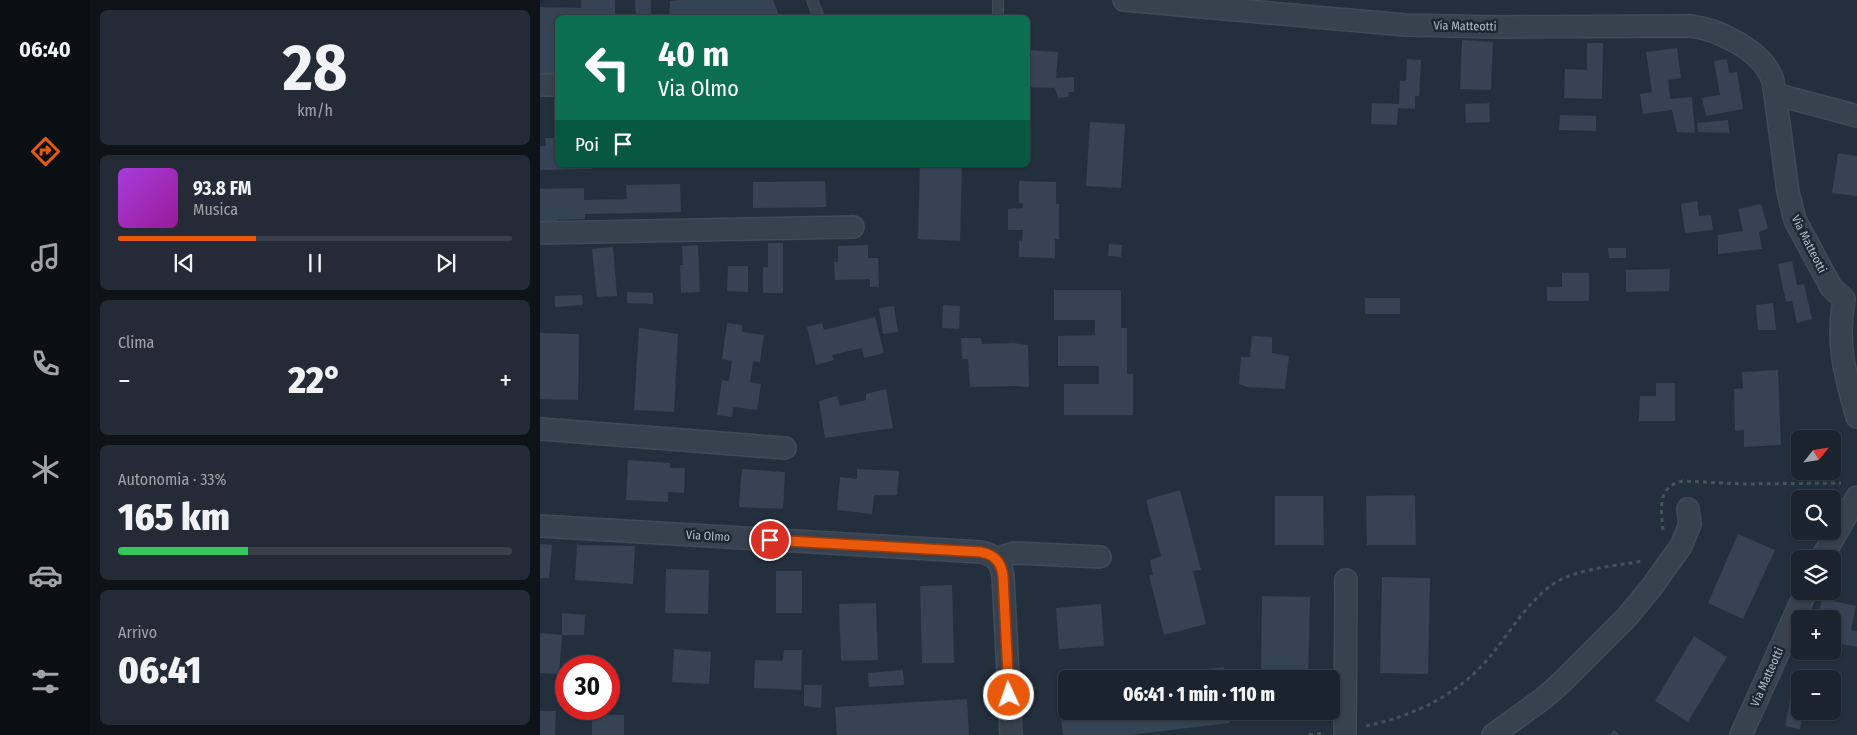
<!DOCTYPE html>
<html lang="it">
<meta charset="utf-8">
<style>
:root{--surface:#1b232e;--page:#242b36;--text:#f1f3f6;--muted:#a0a4aa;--line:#39404a;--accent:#ea580c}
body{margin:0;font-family:"Fira Sans Condensed",sans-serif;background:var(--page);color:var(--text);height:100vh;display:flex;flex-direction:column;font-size:19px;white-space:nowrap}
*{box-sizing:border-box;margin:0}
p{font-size:16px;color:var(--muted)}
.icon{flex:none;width:28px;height:28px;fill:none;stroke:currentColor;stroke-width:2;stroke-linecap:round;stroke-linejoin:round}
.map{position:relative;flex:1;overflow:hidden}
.details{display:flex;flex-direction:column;gap:10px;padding:10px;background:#0f1319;width:450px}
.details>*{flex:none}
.guide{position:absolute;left:15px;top:15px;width:475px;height:152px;border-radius:8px;box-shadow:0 1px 4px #0004,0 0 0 1px var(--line);background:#0b6e4f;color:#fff;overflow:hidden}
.needle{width:32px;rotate:60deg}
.buttons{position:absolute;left:1251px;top:430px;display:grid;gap:10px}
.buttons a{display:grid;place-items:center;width:50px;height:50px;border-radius:8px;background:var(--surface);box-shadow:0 1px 4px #0004,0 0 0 1px var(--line);font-size:25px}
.speed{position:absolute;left:15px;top:655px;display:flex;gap:10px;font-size:25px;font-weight:700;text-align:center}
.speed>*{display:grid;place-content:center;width:65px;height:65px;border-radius:50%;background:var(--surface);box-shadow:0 1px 4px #0004,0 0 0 1px var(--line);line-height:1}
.speed .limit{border:8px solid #d22;background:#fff;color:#111}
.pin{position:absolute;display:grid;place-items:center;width:42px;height:42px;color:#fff;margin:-21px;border:2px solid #fff;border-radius:50%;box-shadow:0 1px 5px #0007}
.me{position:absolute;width:55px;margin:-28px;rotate:357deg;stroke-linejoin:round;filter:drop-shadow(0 0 4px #0008)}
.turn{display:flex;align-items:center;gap:18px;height:105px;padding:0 20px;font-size:22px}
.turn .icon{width:65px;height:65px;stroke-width:2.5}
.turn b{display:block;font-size:35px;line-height:42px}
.then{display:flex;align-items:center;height:48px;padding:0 20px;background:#0003;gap:10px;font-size:19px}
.big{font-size:38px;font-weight:800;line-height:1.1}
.details .card{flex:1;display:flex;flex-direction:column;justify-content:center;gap:8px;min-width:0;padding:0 18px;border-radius:8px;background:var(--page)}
.details .dial{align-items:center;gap:0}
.dial b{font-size:65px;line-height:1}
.song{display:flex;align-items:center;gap:15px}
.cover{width:60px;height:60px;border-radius:8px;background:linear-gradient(135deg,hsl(280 70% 55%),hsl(300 70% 35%))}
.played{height:5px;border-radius:2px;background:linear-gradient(90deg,var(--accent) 35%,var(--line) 35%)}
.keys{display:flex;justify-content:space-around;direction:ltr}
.heat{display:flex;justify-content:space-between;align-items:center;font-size:28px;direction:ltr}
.charge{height:8px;border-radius:4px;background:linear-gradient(90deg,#34c759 33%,var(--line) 0)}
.trip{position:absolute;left:518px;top:670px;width:282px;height:50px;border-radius:8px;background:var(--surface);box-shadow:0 1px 4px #0004,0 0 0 1px var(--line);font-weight:800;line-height:50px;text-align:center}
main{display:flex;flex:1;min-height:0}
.menu{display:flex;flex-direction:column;width:90px;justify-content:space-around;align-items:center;background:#0b0e12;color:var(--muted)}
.menu .icon{width:35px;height:35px}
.menu .on{color:var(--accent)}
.menu b{font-size:22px;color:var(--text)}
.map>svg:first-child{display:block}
.building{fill:#364354}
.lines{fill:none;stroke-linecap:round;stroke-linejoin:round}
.lane-casing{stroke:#414a57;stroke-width:12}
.street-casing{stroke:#414a57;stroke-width:24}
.path{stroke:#3f5557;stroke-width:3;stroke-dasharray:4 4;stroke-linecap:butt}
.lane{stroke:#38414e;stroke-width:10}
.street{stroke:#38414e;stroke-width:21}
.route-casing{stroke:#983908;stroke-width:12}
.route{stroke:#ea580c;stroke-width:9}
.labels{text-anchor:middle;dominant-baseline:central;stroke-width:5;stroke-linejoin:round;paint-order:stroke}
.street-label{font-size:12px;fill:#b4bcc9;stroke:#1d2633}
</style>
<main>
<nav class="menu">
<b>06:40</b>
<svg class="icon on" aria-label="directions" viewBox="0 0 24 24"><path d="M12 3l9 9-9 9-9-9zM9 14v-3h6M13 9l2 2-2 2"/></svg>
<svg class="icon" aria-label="music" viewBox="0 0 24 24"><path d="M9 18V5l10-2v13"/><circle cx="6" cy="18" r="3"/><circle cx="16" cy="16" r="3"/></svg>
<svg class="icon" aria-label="phone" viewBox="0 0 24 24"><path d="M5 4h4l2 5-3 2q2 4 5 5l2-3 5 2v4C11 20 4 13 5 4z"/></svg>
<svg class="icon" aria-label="climate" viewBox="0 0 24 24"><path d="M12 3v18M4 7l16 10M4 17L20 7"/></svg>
<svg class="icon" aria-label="car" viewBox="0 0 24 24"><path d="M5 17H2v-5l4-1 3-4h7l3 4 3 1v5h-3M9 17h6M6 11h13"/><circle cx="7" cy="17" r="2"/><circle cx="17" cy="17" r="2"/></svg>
<svg class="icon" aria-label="filters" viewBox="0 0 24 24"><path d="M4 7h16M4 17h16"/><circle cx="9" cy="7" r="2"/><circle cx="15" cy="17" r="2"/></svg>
</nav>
<section class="details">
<div class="card dial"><b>28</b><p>km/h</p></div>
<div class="card">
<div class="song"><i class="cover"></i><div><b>93.8 FM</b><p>Musica</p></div></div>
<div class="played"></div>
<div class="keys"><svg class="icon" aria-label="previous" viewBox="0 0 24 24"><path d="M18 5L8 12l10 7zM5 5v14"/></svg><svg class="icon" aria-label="pause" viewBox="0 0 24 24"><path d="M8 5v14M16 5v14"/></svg><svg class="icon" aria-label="next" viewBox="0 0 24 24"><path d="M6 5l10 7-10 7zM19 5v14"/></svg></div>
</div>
<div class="card"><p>Clima</p>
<div class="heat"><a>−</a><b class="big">22°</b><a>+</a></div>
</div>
<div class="card"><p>Autonomia · 33%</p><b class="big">165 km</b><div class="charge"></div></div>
<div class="card"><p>Arrivo</p><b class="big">06:41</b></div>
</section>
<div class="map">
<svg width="1317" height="735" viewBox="0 0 1317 735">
<rect width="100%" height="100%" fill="#242f3e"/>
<g class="building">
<path d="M 41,0 L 75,0 L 75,18 L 18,18 L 18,81 L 0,81 L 0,7 L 41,8 Z"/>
<path d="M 95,0 L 111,0 L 111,18 L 96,18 Z"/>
<path d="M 139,0 L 233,0 L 240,18 L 129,18 L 130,1 Z"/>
<path d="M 922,40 L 953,42 L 951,90 L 920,89 Z"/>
<path d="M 1047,43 L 1063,43 L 1062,99 L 1024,98 L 1025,69 L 1047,70 Z"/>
<path d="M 1137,48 L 1141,78 L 1128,80 L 1130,99 L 1152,97 L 1155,133 L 1137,132 L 1132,110 L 1103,114 L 1100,94 L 1112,92 L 1106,52 Z"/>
<path d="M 488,50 L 518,52 L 516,78 L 534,77 L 534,92 L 528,92 L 529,97 L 518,98 L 515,88 L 488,87 Z"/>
<path d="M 867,59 L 881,60 L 879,96 L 875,96 L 875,109 L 858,108 L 857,125 L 831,124 L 832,103 L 859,104 L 860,81 L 866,81 Z"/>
<path d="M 1187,59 L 1189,73 L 1197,72 L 1203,109 L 1166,116 L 1162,98 L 1180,95 L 1174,61 Z"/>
<path d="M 949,103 L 950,122 L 926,123 L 925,104 Z"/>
<path d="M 1020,115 L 1056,116 L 1056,131 L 1019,130 Z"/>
<path d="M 1188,120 L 1189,133 L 1158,132 L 1157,123 Z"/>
<path d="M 550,122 L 585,124 L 581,188 L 546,186 Z"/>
<path d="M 5,138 L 18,138 L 18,165 L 52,165 L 52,169 L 0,170 L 0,146 L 6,146 Z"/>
<path d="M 1298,153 L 1317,156 L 1317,196 L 1292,193 Z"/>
<path d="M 380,165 L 422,165 L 420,241 L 378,239 Z"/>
<path d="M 285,181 L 286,207 L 213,208 L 213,182 Z"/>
<path d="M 479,181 L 516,182 L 516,204 L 519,204 L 519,239 L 515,239 L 515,258 L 479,257 L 479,240 L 482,241 L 483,230 L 468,230 L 468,209 L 483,208 L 483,203 L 479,203 Z"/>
<path d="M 140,184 L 141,212 L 45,214 L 45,219 L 17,220 L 18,226 L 0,226 L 0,189 L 44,188 L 44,200 L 87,199 L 86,185 Z"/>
<path d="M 1157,201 L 1159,216 L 1171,215 L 1173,230 L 1145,233 L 1141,204 Z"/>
<path d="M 1221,204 L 1228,228 L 1219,232 L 1222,249 L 1178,254 L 1178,235 L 1203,231 L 1198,209 Z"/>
<path d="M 228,243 L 243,243 L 243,293 L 223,293 L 223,267 L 228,267 Z"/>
<path d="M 569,244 L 582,245 L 581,257 L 568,256 Z"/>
<path d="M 158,245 L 160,292 L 141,293 L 140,265 L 143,265 L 142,246 Z"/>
<path d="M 328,245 L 328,258 L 338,258 L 339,287 L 330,287 L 330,279 L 295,280 L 294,262 L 298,262 L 298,246 Z"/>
<path d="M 73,247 L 77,296 L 57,297 L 52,249 Z"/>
<path d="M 1068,248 L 1086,248 L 1086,258 L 1069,258 Z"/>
<path d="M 1252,261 L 1257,285 L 1264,284 L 1272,319 L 1257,323 L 1252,301 L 1246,302 L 1238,264 Z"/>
<path d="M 188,266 L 208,266 L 208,292 L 187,291 Z"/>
<path d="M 1130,269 L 1129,291 L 1086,292 L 1086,270 Z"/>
<path d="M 1022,273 L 1049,273 L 1049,301 L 1007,301 L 1007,287 L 1022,287 Z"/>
<path d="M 514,290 L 581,290 L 581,328 L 587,328 L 587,374 L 593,374 L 593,415 L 524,415 L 524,384 L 559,384 L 559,366 L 518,366 L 518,336 L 555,335 L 555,320 L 514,320 Z"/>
<path d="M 87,292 L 113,293 L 113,304 L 87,303 Z"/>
<path d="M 42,295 L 43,305 L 15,307 L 15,296 Z"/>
<rect x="825" y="298" width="35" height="16"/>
<path d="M 1233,303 L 1236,330 L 1218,330 L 1216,305 Z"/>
<path d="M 403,305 L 420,306 L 419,329 L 402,328 Z"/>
<path d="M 354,306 L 358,332 L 343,334 L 339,308 Z"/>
<path d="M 335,317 L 344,353 L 324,358 L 322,348 L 292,355 L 294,360 L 276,365 L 267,327 L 282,323 L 284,330 Z"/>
<path d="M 187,323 L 202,325 L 202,332 L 224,335 L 220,362 L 213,361 L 210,382 L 221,384 L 217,410 L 193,407 L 192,417 L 177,415 L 182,380 L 189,381 L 192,361 L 182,359 Z"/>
<path d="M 99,328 L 138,334 L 134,412 L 94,410 Z"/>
<path d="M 0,333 L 39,334 L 38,400 L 0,399 Z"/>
<path d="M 712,336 L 732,337 L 732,353 L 749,356 L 745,389 L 707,387 L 699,384 L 701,357 L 710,357 Z"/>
<path d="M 421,338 L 441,338 L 442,344 L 473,343 L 488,345 L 489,387 L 475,386 L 430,387 L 428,359 L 422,359 Z"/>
<path d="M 1238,370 L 1241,445 L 1204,447 L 1204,430 L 1195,431 L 1194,389 L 1203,388 L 1202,372 Z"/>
<path d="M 1116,383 L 1135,383 L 1135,421 L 1099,421 L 1100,396 L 1116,396 Z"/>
<path d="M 346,389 L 353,428 L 285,438 L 279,401 L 297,396 L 300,406 L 326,400 L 326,394 Z"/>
<path d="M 88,460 L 130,463 L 130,468 L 145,468 L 144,493 L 128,492 L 128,502 L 86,500 Z"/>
<path d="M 202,469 L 245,472 L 243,509 L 199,507 Z"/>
<path d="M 317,469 L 359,471 L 357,495 L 334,495 L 332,514 L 297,510 L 300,477 L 317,479 Z"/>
<path d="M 640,490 L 661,570 L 653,571 L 666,624 L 624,635 L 609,575 L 613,575 L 610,560 L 621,556 L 606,500 Z"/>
<path d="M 875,495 L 876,545 L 827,545 L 826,496 Z"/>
<path d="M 735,496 L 783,496 L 784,545 L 735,545 Z"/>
<path d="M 1198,534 L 1235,550 L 1203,619 L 1168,603 Z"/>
<path d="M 0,544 L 12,545 L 9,578 L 0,578 Z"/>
<path d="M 37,545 L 95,546 L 93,584 L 35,580 Z"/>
<path d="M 126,569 L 169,570 L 168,614 L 125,613 Z"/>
<rect x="236" y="571" width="26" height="42"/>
<path d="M 842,577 L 890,578 L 888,674 L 840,673 Z"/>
<path d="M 412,585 L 414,663 L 382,663 L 380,586 Z"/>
<path d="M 722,596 L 770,597 L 768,679 L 721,679 Z"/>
<path d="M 1282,599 L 1316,606 L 1311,630 L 1317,631 L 1317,647 L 1292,642 L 1292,619 L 1278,619 Z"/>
<path d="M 336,603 L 338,660 L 301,661 L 299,604 Z"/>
<path d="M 561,604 L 564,646 L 519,649 L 516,608 Z"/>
<path d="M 22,613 L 45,615 L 44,635 L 22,635 Z"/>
<path d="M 0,633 L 22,635 L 19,674 L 0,673 Z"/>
<path d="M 1154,636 L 1187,657 L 1148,722 L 1115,701 Z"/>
<path d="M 134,649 L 171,652 L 169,684 L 132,682 Z"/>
<path d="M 244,650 L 262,650 L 261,690 L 214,688 L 215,660 L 243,661 Z"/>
<path d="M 684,667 L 685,679 L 594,679 L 594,677 Z"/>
<path d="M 363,670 L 364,685 L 329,687 L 328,673 Z"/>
<path d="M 264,685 L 282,685 L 281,708 L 264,706 Z"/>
<path d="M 526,685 L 526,711 L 689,711 L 690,723 L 589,735 L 523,735 L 518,686 Z"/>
<path d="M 1251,695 L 1260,697 L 1260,711 L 1263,711 L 1260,729 L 1245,726 Z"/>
<path d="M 427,699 L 429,735 L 297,735 L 295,707 Z"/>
<path d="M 0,711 L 16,711 L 15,735 L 0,735 Z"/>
<rect x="52" y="715" width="32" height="20"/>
<path d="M 1074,730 L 1080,735 L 1070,735 Z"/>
</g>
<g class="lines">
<g class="lane-casing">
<g id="lane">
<path d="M 272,0 L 279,18"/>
<path d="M 458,18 L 458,0"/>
</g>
</g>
<g class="street-casing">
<g id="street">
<path d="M 584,0 L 865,25 L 958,27 L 1150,26 C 1178,29 1221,50 1232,78 C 1234,83 1234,89 1235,94 L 1317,116"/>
<path d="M 0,85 L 18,85"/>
<path d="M 1235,94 L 1248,192 L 1255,220 L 1291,287 L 1304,299 C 1296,344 1305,374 1317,417"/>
<path d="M 0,233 L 313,227"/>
<path d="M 0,429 L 245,448"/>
<path d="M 0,526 L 441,552 C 455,555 461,562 463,576 L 471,735"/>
<path d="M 1281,559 L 1317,497"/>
<path d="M 458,560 L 467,555 L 474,553 L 560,557"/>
<path d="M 805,735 L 806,580"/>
<path d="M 953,735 L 1004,698 L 1022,682 L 1086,618 L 1111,588 L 1141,546 L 1150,524 L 1148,509"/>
<path d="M 1201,735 L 1266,591"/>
</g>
</g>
<g class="path">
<path d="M 1123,530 C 1121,509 1117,486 1143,481 L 1203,484 L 1301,483"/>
<path d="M 826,726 C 877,715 920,694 953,653 C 973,628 991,596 1020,580 C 1044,568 1076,566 1102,561"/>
<path d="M 769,735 L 784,733"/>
</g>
<use href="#lane" class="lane"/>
<use href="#street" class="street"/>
</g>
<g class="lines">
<g class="route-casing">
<path id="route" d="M 230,540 L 441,552 C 455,555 461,562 463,576 L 469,695"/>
</g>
<use href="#route" class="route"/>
</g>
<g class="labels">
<g class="street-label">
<text transform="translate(925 26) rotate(1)">Via Matteotti</text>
<text transform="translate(1269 244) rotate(63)">Via Matteotti</text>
<text transform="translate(168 536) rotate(3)">Via Olmo</text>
<text transform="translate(1227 677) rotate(-66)">Via Matteotti</text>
</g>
</g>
</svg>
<div class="buttons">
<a><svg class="needle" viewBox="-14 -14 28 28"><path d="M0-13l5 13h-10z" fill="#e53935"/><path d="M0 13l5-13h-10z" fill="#a0a4aa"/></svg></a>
<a><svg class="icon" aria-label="search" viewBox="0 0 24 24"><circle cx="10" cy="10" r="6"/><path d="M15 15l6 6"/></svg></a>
<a><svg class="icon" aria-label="layers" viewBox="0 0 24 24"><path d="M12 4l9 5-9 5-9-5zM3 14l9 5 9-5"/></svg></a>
<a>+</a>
<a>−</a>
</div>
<div class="speed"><div class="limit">30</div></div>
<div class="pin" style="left:230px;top:540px;background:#d93025"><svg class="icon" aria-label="arrive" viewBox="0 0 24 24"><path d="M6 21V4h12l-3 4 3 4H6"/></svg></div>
<svg class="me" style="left:469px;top:695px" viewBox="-20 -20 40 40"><circle r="17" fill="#ea580c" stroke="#fff" stroke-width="3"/><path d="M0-11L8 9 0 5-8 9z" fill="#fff"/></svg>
<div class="trip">06:41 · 1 min · 110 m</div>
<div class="guide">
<div class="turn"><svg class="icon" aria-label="left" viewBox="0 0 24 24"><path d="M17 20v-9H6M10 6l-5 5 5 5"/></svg><div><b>40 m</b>Via Olmo</div></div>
<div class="then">Poi<svg class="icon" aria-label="arrive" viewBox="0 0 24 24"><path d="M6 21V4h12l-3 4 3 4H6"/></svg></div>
</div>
</div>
</main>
